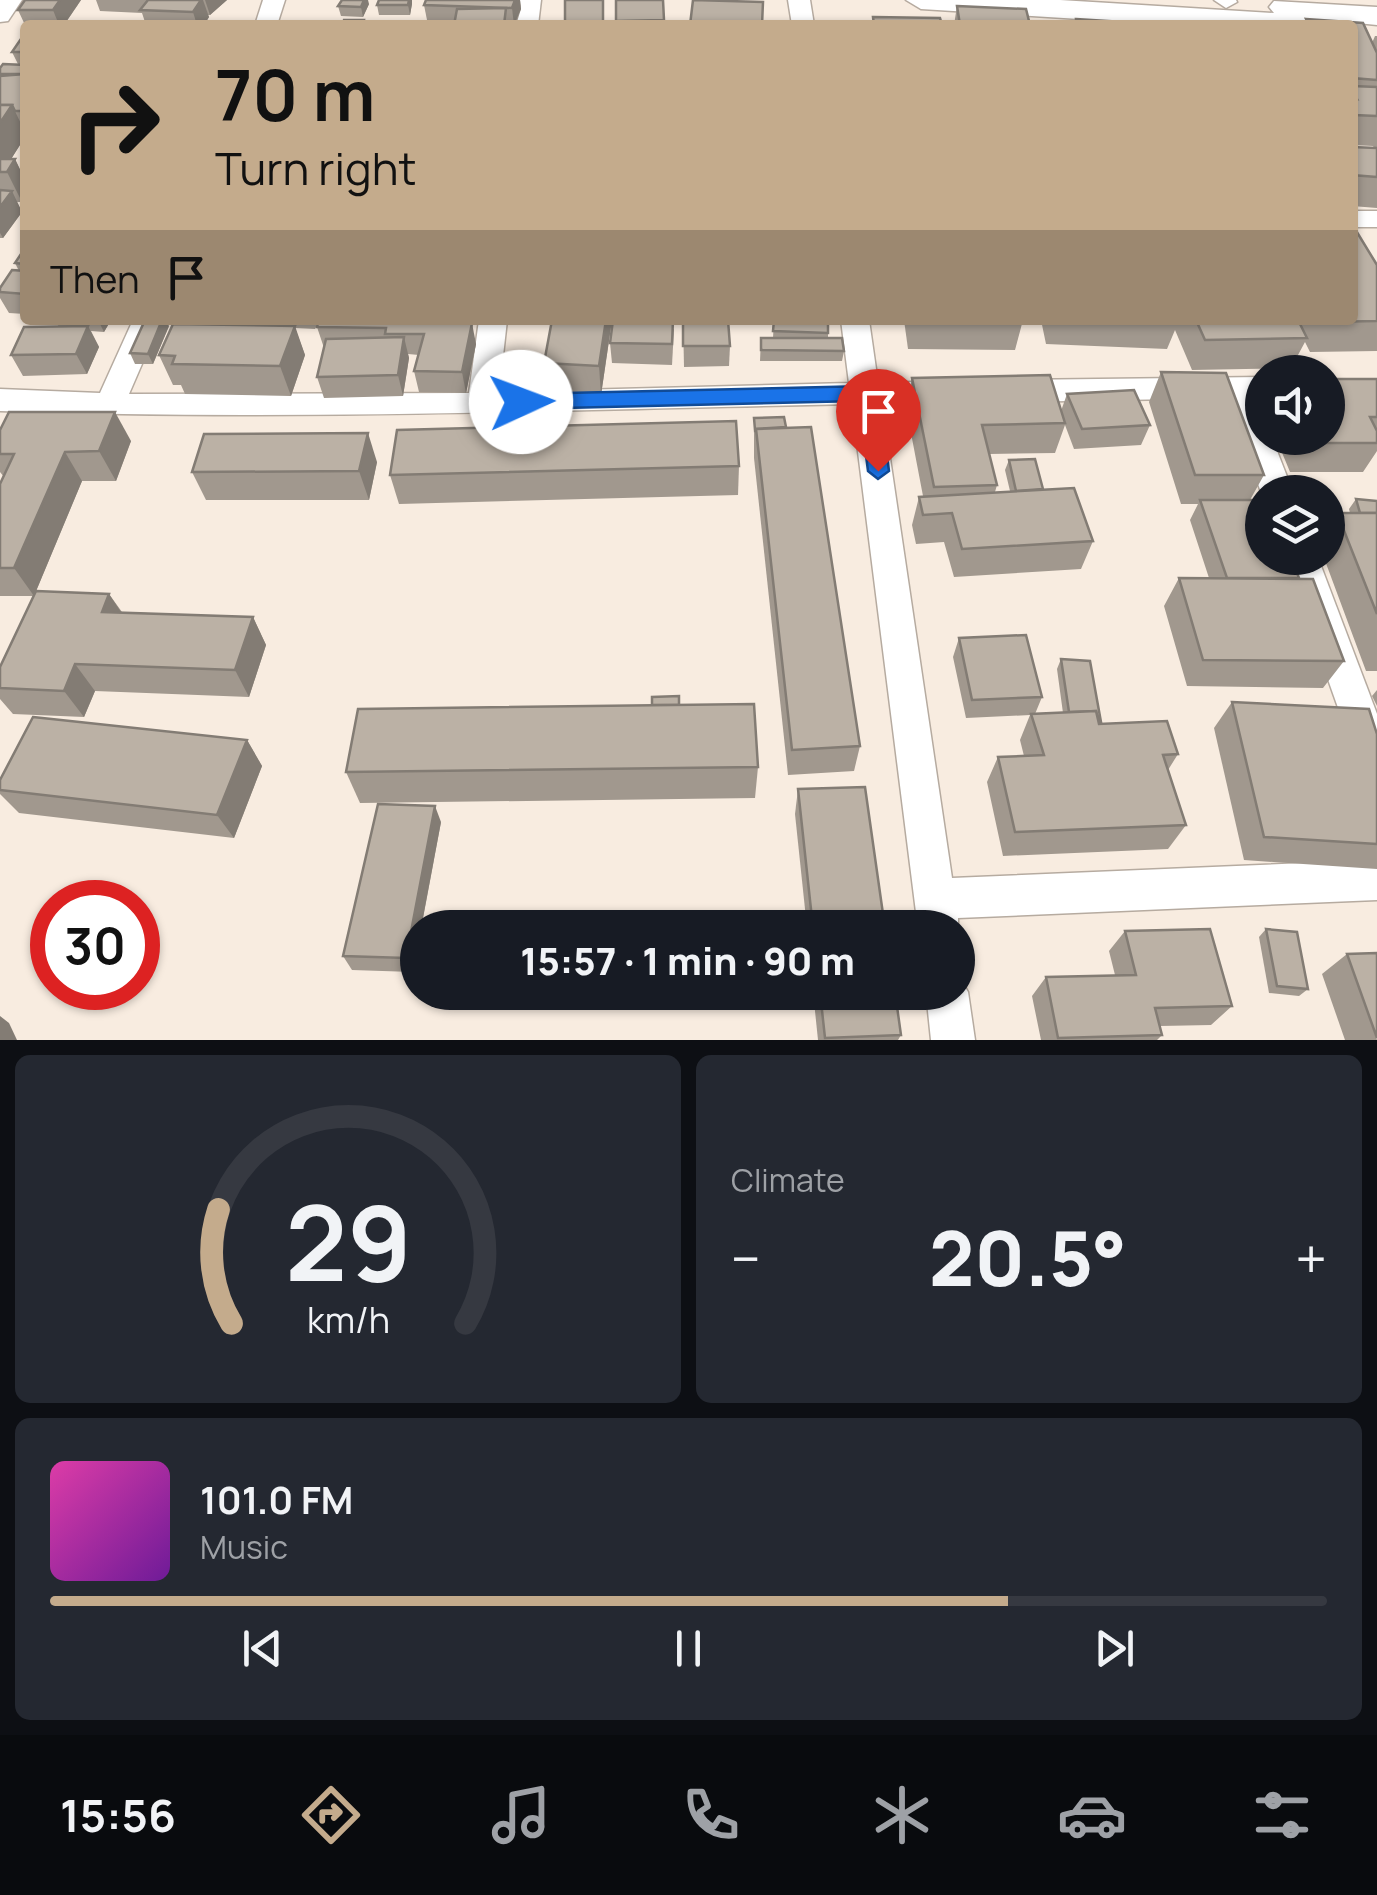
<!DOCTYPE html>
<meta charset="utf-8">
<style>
:root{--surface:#171b24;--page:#242831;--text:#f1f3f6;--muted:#9ea1a6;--line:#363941;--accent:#c4ab8c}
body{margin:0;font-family:Manrope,sans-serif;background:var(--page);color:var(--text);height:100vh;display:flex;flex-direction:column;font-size:38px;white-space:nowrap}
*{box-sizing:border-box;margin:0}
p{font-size:32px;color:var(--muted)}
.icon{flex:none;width:55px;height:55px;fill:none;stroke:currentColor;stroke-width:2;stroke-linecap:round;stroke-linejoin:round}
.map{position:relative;height:1040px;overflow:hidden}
.side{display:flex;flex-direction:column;gap:15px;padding:15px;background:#0d0f14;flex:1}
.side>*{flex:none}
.guide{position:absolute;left:20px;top:20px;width:1338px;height:305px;border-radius:10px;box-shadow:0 2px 8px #0004;background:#c4ab8c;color:#111;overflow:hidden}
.controls{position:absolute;left:1245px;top:355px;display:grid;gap:20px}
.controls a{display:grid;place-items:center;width:100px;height:100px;border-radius:50%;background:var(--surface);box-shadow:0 2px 8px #0004;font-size:50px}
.speed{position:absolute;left:30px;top:880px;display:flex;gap:20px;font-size:50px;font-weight:700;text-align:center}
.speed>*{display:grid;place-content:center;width:130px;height:130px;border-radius:50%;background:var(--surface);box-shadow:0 2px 8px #0004;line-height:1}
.speed .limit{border:15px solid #d22;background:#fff;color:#111}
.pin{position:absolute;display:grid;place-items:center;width:85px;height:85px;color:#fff;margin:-102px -42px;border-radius:50% 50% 50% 0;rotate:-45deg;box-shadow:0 0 10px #0007}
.pin .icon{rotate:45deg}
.me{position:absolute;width:110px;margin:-55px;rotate:88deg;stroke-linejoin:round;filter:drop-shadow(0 0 8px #0008)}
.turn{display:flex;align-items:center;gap:35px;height:210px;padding:0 30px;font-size:45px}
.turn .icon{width:130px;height:130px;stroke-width:2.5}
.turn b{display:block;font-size:70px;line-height:85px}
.then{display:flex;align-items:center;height:95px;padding:0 30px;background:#0003;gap:20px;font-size:38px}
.big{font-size:75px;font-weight:800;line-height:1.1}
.side .card{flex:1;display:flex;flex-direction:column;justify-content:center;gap:15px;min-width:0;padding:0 35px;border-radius:15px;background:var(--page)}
.side .dial{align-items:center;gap:0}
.dial svg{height:260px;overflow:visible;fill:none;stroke:var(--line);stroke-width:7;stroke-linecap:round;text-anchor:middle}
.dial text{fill:var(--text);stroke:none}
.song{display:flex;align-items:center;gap:30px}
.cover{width:120px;height:120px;border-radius:15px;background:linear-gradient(135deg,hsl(320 70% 55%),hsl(280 70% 35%))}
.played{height:10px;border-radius:5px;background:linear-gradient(90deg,var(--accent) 75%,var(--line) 75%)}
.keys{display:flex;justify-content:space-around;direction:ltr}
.heat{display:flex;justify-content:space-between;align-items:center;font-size:55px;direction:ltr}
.side .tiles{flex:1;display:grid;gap:15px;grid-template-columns:1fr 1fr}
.card:last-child{grid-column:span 2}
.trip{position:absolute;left:400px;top:910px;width:575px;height:100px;border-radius:50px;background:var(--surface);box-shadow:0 2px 8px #0004;font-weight:800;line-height:100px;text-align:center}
.menu{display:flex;height:160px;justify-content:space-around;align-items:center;background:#090b0e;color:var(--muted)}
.menu .icon{width:70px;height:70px}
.menu .selected{color:var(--accent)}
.menu b{font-size:45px;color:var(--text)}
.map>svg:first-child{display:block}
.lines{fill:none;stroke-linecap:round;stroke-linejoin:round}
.street-casing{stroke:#b6aba0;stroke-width:3}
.secondary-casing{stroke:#b6aba0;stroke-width:3}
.street{fill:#fff;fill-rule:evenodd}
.secondary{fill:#fff;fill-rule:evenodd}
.wall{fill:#a1988e}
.shaded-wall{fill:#837c74}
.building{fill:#bbb1a5;stroke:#837c74;stroke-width:2.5}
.route{fill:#1a73e8;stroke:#114b97;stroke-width:2.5}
</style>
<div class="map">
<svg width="1377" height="1040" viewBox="0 0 1377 1040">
<rect width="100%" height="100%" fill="#f8ece0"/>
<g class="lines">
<g class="street-casing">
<g id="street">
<path d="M 22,0 L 8,21 L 0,22 L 0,0 Z"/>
<path d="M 263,0 L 285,0 L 277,25 L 255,25 Z"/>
<path d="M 519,0 L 541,0 L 538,25 L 516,25 Z"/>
<path d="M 788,0 L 810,0 L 814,25 L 792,25 Z"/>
<path d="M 1214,0 L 1236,0 L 1237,2 L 1226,8 Z"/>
<rect x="1352" y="211" width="25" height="16"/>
<path d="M 133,320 L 161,320 L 129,394 L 469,393 L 479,320 L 507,320 L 499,392 L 849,383 L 841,320 L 869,320 L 878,383 L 950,381 L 960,385 L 965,392 L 960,399 L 950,403 L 882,404 L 952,878 L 1377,860 L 1377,900 L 958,918 L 958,933 L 958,928 L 918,928 L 852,404 C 567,410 283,421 0,411 L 0,389 L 100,393 Z"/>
<path d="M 1262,377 L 1262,397 L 1256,398 L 1262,413 L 1262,438 L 1272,438 L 1293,492 L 1262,495 L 1227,398 L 1014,402 L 1004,398 L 999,391 L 1004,384 L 1014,380 Z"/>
<path d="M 1285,558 L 1318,558 L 1377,714 L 1377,781 L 1364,776 L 1358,764 Z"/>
<path d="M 958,975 L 968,992 L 975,1040 L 931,1040 L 926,992 L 958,992 Z"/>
</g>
</g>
<g class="secondary-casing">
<path id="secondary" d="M 906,0 L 1060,0 L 1274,13 L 1269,7 L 1274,1 L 1377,7 L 1377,25 L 1327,20 L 1330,25 L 1175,25 L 921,9 Z"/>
</g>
<use href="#street" class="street"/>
<use href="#secondary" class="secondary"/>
</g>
<g class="wall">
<path d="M 81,0 L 64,25 L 25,25 L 18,10 Z"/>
<path d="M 96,0 L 227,0 L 210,15 L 208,15 L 209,17 L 204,25 L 146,25 L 142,13 L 100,11 Z"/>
<path d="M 426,0 L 520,0 L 521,9 L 516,25 L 428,25 L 424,5 Z"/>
<path d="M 616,0 L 663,0 L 665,25 L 616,25 Z"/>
<path d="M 369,4 L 363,17 L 341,16 L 338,6 Z"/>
<path d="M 412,4 L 410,15 L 379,15 L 377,5 Z"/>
<path d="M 957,6 L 1030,25 L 954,25 Z"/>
<path d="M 1306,19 L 1363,23 L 1372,43 L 1375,36 L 1377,36 L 1377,208 L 1352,206 L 1352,147 L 1374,148 L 1373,146 L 1352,145 L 1352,25 L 1304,25 Z"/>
<path d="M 25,33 L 25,137 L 11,159 L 15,159 L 25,180 L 25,197 L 22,202 L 17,202 L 22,212 L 3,238 L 0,238 L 0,68 L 18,64 L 12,52 Z"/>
<path d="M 25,248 L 25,314 L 9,313 L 0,298 L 0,288 L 19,271 L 15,263 Z"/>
<path d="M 1377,265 L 1377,351 L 1310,352 L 1305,342 L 1291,368 L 1192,370 L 1175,330 L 1167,349 L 1046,344 L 1041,320 L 1352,320 Z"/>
<path d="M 55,320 L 111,320 L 104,332 L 91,331 L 99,347 L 87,374 L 23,376 L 11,355 L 59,327 Z"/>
<path d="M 196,320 L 419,320 L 397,320 L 397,322 L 476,344 L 466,393 L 419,392 L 414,371 L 419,355 L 408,354 L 409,358 L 403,396 L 324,398 L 317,377 L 324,348 L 317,327 L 319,320 L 315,329 L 295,328 L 305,355 L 291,396 L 185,394 L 181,385 L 173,385 L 159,355 L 236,325 L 197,323 Z"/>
<path d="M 612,320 L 601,395 L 547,393 L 544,363 Z"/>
<path d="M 683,320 L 730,346 L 729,366 L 684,367 Z"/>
<path d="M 774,320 L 828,333 L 828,338 L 844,351 L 842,361 L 760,361 L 761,338 L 773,338 Z"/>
<path d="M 904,320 L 1023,320 L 1015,350 L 908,349 Z"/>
<path d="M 169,326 L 153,364 L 135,364 L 130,353 Z"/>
<path d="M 674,329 L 672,365 L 612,363 L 610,343 Z"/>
<path d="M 1161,372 L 1264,475 L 1250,500 L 1299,578 L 1344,661 L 1323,688 L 1187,686 L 1164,606 L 1179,578 L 1209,578 L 1190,520 L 1198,504 L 1181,504 L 1149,402 Z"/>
<path d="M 912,378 L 1061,411 L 1067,394 L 1150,425 L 1141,445 L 1074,449 L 1065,425 L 1055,453 L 989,454 L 997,485 L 995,492 L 1010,491 L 1005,470 L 1009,460 L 1043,489 L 1093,541 L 1081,569 L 954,577 L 944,542 L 916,544 L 912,525 L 919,497 L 923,496 L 906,407 Z"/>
<path d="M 1377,379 L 1377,451 L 1363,472 L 1290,472 L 1276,438 L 1328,438 Z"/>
<path d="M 754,418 L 860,746 L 854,771 L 788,775 L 754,458 Z"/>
<path d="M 0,430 L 131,441 L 116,481 L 82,481 L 34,596 L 0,596 L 0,484 L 4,477 L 0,472 Z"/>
<path d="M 377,462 L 369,500 L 206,500 L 192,472 Z"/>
<path d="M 739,466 L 738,495 L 399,504 L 390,475 Z"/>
<path d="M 1356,499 L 1377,501 L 1377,671 L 1366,671 L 1324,558 L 1328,558 L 1328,527 L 1337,513 L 1350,513 L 1349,509 Z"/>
<path d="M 109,594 L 122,612 L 253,617 L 266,645 L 249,697 L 95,691 L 84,717 L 13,714 L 0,699 L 0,667 Z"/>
<path d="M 959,638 L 1042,697 L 1035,714 L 1063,713 L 1057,669 L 1061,659 L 1101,722 L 1100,724 L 1178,754 L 1168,770 L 1186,825 L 1168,849 L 1003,856 L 987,782 L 998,757 L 1024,756 L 1020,740 L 1030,715 L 966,718 L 953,657 Z"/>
<path d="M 1377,690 L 1377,706 L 1372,696 Z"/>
<path d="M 1232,702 L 1377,734 L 1377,869 L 1244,860 L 1214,728 Z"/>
<path d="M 247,740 L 262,766 L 234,838 L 19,813 L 0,794 L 0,780 Z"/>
<path d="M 758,767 L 755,798 L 360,803 L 346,772 Z"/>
<path d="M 798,789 L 885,928 L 807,928 L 795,814 Z"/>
<path d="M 441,822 L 413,972 L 352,970 L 343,956 Z"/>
<path d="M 1266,929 L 1308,989 L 1299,996 L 1269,993 L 1259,937 Z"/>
<path d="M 1125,931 L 1232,1006 L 1211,1025 L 1160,1026 L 1162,1035 L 1157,1040 L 1041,1040 L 1032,996 L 1046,977 L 1115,975 L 1109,951 Z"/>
<path d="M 1347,954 L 1377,1040 L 1345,1040 L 1322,974 Z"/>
<path d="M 813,992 L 895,992 L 901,1035 L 898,1040 L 818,1040 Z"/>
</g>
<g class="shaded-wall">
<path d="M 60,0 L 81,0 L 64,25 L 59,25 L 53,10 Z"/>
<path d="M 201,0 L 203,0 L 209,17 L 204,25 L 197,25 L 193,12 Z"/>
<path d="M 205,0 L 227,0 L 210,15 Z"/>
<path d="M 364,0 L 368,0 L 369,4 L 363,17 L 361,7 Z"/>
<path d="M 409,0 L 412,0 L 412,4 L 410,15 L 408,5 Z"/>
<path d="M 515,0 L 520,0 L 521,9 L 514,25 L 512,8 Z"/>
<path d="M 12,105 L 25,132 L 25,137 L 3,172 L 0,172 L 0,123 Z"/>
<path d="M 15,159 L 25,180 L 25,197 L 22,202 L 7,172 Z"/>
<path d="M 12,191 L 22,212 L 3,238 L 0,233 L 0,207 Z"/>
<path d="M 98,320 L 111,320 L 104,332 Z"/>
<path d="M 162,320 L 166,320 L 169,326 L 153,364 L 148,354 Z"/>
<path d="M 606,320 L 612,320 L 601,395 L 599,366 Z"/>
<path d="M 472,323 L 476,344 L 466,393 L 462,372 Z"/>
<path d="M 88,326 L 99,347 L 87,374 L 76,354 Z"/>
<path d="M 295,326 L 305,355 L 291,396 L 280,366 Z"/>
<path d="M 404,337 L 409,358 L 403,396 L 398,375 Z"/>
<path d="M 115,412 L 131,441 L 116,481 L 99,451 Z"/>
<path d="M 368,433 L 377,462 L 369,500 L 359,471 Z"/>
<path d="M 65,452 L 82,481 L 34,596 L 14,568 Z"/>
<path d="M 109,594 L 127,621 L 102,612 Z"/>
<path d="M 253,617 L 266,645 L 249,697 L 235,670 Z"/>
<path d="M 75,664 L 95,691 L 84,717 L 64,691 Z"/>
<path d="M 247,740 L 262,766 L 234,838 L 217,815 Z"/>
<path d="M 435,806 L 441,822 L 421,928 L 418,928 L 418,947 L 413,972 L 406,958 Z"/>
<path d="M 0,1016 L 9,1023 L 17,1040 L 0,1040 Z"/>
</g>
<g class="building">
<path d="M 25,0 L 60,0 L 53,10 L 18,10 Z"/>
<path d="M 148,0 L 201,0 L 193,12 L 140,10 Z"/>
<path d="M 342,0 L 364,0 L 361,7 L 338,6 Z"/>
<path d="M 379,0 L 409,0 L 408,5 L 377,5 Z"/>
<path d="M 426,0 L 515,0 L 512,8 L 424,5 Z"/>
<rect x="565" y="0" width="38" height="25"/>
<path d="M 616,0 L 663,0 L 664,20 L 616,21 Z"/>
<path d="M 693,0 L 763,2 L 762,25 L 690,25 Z"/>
<path d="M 957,6 L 1026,9 L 1030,25 L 960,25 Z"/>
<path d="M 506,8 L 504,25 L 454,25 L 457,9 Z"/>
<path d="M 873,17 L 940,18 L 942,25 L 874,25 Z"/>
<path d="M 1076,19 L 1123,22 L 1124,25 L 1077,25 Z"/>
<path d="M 1306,19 L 1363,23 L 1377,53 L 1377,80 L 1352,78 L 1352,25 L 1309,25 Z"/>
<path d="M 344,20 L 364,20 L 363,25 L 342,25 Z"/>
<path d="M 25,33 L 25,52 L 12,52 Z"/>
<path d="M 3,64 L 25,65 L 25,74 L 0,74 L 0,68 Z"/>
<path d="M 25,74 L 25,107 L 23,111 L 15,111 L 12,105 L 0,105 L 0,76 Z"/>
<path d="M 1352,86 L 1377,87 L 1377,116 L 1354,115 L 1352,98 L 1357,99 L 1352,90 Z"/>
<path d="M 0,105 L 12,105 L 0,123 Z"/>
<path d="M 1352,147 L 1377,148 L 1377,177 L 1352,175 Z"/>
<path d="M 0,159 L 15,159 L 7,172 L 0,172 Z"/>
<path d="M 0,190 L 12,191 L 0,207 Z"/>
<path d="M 1352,224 L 1377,265 L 1377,321 L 1326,322 L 1325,320 L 1352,320 Z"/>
<path d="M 25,248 L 25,264 L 15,263 Z"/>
<path d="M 12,270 L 25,271 L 25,294 L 0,292 L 0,288 Z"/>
<path d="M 145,320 L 162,320 L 148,354 L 130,353 Z"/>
<path d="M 319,320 L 392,320 L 392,322 L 472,323 L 462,372 L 414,371 L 424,334 L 385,334 L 386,328 L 317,327 Z"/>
<path d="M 552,320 L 606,320 L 599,366 L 544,363 Z"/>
<path d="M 613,320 L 673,320 L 672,344 L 610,343 Z"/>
<path d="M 683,320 L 728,320 L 730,346 L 683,346 Z"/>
<path d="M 774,320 L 828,320 L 828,333 L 773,331 Z"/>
<path d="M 1196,320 L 1298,320 L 1307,338 L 1205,340 Z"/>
<path d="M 173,324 L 295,326 L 280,366 L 172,364 L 175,356 L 159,355 Z"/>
<path d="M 88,326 L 76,354 L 11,355 L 24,327 Z"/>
<path d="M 404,337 L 398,375 L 317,377 L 326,339 Z"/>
<path d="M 761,338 L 842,338 L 844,351 L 761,350 Z"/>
<path d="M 1161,372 L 1226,373 L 1264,475 L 1195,475 Z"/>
<path d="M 1050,375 L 1065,423 L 982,425 L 997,485 L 934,487 L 912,378 Z"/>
<path d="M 1328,379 L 1377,379 L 1377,417 L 1370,417 L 1377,431 L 1377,443 L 1307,443 L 1305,438 L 1328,438 Z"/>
<path d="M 1134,390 L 1150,425 L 1082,429 L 1067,394 Z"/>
<path d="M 9,412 L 115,412 L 99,451 L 65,452 L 14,568 L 0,568 L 0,484 L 14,454 L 0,454 L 0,430 Z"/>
<path d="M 784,417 L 786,427 L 756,429 L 755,430 L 754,418 Z"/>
<path d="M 736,421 L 739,466 L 390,475 L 397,430 Z"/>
<path d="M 811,427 L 860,746 L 792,750 L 756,429 Z"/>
<path d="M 368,433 L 359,471 L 192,472 L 204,434 Z"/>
<path d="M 1035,459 L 1043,489 L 1016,491 L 1009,460 Z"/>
<path d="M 1074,488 L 1093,541 L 962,549 L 952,513 L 923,515 L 919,497 Z"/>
<path d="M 1356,499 L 1377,501 L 1377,513 L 1360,513 Z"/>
<path d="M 1200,500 L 1262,500 L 1262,558 L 1291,558 L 1299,578 L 1227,578 Z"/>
<path d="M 1337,513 L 1377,513 L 1377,614 Z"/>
<path d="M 1179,578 L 1313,579 L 1344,661 L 1203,660 Z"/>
<path d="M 36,591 L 109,594 L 102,612 L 253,617 L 235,670 L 75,664 L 64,691 L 0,688 L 0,667 Z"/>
<path d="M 1026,635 L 1042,697 L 972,700 L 959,638 Z"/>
<path d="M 1061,659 L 1090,661 L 1101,722 L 1099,722 L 1096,711 L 1069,712 Z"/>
<path d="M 679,696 L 679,705 L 652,705 L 652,697 Z"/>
<path d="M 1232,702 L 1369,709 L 1377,734 L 1377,844 L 1264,837 Z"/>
<path d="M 754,704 L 758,767 L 346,772 L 358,709 Z"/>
<path d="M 1096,711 L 1099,724 L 1167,721 L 1178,754 L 1163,755 L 1186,825 L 1015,832 L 998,757 L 1044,755 L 1031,714 Z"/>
<path d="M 33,717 L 247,740 L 217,815 L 0,790 L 0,780 Z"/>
<path d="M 865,787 L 885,928 L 813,928 L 798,789 Z"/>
<path d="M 378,804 L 435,806 L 406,958 L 343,956 Z"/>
<path d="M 1210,929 L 1232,1006 L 1155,1008 L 1162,1035 L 1058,1038 L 1046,977 L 1136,975 L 1125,931 Z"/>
<path d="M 1266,929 L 1297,932 L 1308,989 L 1277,986 Z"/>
<path d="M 1377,953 L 1377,1038 L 1347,954 Z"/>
<path d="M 820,992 L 895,992 L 901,1035 L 825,1038 Z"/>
</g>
<path class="route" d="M 868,386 L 879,393 L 889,471 L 878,479 L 868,471 L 859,401 L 521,409 L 510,402 L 521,394 Z"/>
</svg>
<div class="controls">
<a><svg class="icon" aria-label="sound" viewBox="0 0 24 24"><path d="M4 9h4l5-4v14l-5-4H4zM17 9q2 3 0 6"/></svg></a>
<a><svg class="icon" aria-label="layers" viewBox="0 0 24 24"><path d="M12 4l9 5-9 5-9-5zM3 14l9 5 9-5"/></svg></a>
</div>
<div class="speed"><div class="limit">30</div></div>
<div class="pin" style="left:878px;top:471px;background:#d93025"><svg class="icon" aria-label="arrive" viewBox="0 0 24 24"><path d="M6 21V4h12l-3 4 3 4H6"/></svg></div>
<svg class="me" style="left:521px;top:402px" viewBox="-20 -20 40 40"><circle r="19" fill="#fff"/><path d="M0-13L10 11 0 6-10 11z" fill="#1a73e8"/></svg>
<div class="trip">15:57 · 1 min · 90 m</div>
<div class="guide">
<div class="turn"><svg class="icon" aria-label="right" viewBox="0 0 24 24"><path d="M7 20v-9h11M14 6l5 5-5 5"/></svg><div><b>70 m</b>Turn right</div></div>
<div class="then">Then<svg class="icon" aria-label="arrive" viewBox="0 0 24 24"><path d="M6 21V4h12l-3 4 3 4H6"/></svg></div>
</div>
</div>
<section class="side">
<div class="tiles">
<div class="card dial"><svg viewBox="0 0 100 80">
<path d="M14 69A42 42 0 1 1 86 69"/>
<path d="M14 69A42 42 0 0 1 10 34" stroke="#c4ab8c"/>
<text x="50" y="56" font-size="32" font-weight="700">29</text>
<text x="50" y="72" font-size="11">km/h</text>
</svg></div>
<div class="card"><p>Climate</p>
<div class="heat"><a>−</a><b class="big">20.5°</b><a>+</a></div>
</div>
<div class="card">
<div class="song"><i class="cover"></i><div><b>101.0 FM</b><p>Music</p></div></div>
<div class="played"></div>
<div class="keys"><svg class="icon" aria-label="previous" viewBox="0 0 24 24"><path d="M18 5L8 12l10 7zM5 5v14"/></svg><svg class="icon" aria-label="pause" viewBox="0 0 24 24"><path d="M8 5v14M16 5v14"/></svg><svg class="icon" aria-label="next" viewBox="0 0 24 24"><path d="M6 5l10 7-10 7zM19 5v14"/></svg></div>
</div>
</div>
</section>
<nav class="menu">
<b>15:56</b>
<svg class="icon selected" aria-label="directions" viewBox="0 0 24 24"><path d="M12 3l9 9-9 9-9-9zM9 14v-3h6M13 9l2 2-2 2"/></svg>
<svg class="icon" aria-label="music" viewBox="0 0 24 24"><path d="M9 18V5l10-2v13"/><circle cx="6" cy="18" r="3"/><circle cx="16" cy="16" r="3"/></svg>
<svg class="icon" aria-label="phone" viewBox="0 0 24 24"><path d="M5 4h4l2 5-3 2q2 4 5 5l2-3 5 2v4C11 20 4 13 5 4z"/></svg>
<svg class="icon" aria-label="climate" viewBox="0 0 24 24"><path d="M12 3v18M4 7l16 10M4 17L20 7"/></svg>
<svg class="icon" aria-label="car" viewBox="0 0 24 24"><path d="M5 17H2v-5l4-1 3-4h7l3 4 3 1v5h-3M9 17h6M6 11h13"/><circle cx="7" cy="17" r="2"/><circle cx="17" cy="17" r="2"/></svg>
<svg class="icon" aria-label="filters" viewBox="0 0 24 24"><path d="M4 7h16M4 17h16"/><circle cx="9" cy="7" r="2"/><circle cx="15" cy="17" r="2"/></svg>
</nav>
